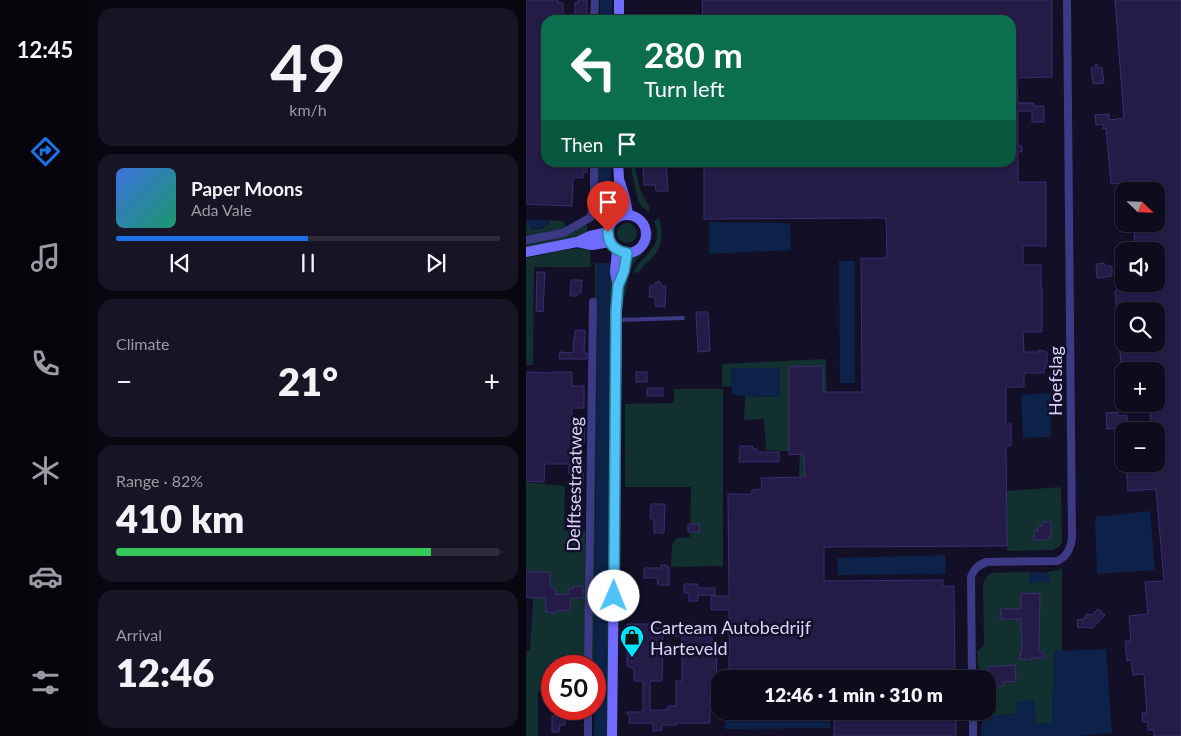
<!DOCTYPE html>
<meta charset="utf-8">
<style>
:root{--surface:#0e0b1c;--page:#171425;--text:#f1f3f6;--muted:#9b9ba3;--line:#2e2b3b;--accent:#1a73e8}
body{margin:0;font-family:Lato,sans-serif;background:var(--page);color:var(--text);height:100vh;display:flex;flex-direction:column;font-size:19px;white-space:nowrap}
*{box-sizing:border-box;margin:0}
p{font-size:16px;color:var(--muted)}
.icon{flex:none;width:28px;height:28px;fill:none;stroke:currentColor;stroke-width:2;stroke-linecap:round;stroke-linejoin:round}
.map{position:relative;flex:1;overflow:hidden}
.side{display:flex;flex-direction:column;gap:8px;padding:8px;background:#08060f;width:436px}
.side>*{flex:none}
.guide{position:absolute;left:15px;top:15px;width:475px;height:152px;border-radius:15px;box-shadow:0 1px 4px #0004,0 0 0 1px var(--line);background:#0b6e4f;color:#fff;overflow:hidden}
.needle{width:32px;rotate:113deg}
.buttons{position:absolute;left:589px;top:182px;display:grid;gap:10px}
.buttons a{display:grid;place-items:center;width:50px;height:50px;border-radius:10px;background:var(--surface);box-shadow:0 1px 4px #0004,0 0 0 1px var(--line);font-size:25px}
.speed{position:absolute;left:15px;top:655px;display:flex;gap:10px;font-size:25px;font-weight:700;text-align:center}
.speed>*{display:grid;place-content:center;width:65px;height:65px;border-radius:50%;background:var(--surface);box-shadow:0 1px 4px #0004,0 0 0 1px var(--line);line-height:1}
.speed .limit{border:8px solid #d22;background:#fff;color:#111}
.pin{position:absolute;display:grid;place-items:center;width:42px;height:42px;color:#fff;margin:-51px -21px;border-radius:50% 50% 50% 0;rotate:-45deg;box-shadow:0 0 5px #0007}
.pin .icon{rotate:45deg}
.me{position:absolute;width:55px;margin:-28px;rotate:1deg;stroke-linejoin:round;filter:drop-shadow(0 0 4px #0008)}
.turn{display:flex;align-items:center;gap:18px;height:105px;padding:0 20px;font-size:22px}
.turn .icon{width:65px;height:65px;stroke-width:2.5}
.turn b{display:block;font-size:35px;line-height:42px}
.then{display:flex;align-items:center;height:48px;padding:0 20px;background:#0003;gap:10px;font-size:19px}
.big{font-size:38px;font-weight:800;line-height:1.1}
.side .tile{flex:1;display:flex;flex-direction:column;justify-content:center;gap:8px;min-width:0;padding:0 18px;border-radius:15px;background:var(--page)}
.side .dial{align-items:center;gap:0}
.dial b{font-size:65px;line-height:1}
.song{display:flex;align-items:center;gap:15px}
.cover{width:60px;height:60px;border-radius:8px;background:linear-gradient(135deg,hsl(220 70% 55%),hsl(160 70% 35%))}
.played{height:5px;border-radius:2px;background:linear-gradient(90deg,var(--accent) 50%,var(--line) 50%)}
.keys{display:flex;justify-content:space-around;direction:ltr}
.heat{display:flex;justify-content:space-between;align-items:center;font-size:28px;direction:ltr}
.charge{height:8px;border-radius:4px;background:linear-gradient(90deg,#34c759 82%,var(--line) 0)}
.trip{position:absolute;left:185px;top:670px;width:285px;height:50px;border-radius:15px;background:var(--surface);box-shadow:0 1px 4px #0004,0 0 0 1px var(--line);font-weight:800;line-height:50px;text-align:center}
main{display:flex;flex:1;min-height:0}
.menu{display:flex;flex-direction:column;width:90px;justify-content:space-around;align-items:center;background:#06040b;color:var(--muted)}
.menu .icon{width:35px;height:35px}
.menu .selected{color:var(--accent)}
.menu b{font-size:22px;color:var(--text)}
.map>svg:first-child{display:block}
.green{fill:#12302f}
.water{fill:#0c2248}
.pier{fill:#130f26}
.building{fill:#241b47;stroke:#3b2d73}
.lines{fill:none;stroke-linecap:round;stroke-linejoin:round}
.lane{stroke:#3d3a85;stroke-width:4}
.street{stroke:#3d3a85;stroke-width:8}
.secondary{stroke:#6f6bff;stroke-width:10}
.route-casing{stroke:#337fa1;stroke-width:12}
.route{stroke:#4fc3f7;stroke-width:9}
.labels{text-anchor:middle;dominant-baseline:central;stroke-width:5;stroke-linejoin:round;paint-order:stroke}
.street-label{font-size:18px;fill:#d9d4ff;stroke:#130f26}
.poi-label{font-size:18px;fill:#d9d4ff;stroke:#130f26;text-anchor:start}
</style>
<main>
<nav class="menu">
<b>12:45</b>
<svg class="icon selected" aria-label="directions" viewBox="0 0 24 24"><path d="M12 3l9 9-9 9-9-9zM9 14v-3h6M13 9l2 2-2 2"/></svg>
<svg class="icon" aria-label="music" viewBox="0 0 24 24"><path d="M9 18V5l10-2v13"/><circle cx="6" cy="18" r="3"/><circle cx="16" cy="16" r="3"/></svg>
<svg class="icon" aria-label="phone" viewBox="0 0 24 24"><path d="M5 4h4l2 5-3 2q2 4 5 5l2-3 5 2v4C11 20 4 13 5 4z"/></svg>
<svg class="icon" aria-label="climate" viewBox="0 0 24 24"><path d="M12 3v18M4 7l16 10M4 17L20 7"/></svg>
<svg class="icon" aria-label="car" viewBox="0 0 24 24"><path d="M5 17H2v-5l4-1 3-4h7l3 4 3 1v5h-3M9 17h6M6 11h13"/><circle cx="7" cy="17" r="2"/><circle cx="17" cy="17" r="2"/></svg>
<svg class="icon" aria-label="filters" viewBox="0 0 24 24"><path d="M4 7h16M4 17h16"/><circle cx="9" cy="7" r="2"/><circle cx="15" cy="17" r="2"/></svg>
</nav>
<section class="side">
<div class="tile dial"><b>49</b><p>km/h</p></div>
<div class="tile">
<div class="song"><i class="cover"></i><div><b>Paper Moons</b><p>Ada Vale</p></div></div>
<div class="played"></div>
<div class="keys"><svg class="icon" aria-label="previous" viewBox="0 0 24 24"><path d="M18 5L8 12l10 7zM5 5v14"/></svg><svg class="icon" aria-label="pause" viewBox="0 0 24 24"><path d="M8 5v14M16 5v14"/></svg><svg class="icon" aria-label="next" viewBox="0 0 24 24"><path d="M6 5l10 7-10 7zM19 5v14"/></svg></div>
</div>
<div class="tile"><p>Climate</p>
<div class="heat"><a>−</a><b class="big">21°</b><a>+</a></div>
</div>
<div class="tile"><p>Range · 82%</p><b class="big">410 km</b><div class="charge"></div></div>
<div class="tile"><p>Arrival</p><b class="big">12:46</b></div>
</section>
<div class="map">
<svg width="655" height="736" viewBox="0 0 655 736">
<rect width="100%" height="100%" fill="#130f26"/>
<g class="green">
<path d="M 104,163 L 108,163 L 114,189 L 123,206 L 123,211 L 122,212 L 116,207 L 112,201 Z"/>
<path d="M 133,218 C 138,234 137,248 124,260 C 120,264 116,267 113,272 L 107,273 C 116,252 139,250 128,221 Z"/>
<path d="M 23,220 L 38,221 L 40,228 L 0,237 L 0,226 L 5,226 L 5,230 L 17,228 L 22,224 Z"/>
<circle cx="101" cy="233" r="10"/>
<path d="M 60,224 L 61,225 L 61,234 L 33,242 L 0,248 L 0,243 L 42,234 Z"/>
<path d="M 123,232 L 126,232 C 126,251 110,255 104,271 L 96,309 L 96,297 L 103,259 C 113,248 121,251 123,232 Z"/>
<path d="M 64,248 L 65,267 L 8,267 L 7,365 L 0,365 L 0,258 L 44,249 Z"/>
<path d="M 69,263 L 71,263 L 68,666 L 66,666 Z"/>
<path d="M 83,263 L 87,263 L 82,736 L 80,736 Z"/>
<path d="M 300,359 L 302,496 L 272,496 L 274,452 L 240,450 L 238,419 L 218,420 L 219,396 L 254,397 L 205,369 L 206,386 L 196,387 L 196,364 Z"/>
<path d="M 148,389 L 197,389 L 197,566 L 145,567 L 146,544 L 151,538 L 164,537 L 165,487 L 99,487 L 99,404 L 148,403 Z"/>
<path d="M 0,482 L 39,486 L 38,530 L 59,531 L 59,666 L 26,666 L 26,691 L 12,692 L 12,736 L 0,736 L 0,651 L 4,651 L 7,599 L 0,598 Z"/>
<path d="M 535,487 L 536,541 C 534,547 532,548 527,550 L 481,551 L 481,491 Z"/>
<path d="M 536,568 L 536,651 L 528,652 L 526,724 L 510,723 L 507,700 L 490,713 L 460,717 L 460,714 L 456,711 L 461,711 L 461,679 L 453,679 L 451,651 L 458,646 L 457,584 C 459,578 460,576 466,573 L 504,572 L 504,583 L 525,580 L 521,572 L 532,570 Z"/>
</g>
<g class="water">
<rect x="74" y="0" width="12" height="20"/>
<path d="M 85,162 L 80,736 L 68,736 L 72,163 Z"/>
<path d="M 0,220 L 23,220 L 20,226 L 4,230 L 5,226 L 0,226 Z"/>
<path d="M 183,222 L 264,223 L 265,250 L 183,254 Z"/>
<path d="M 313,261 L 329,261 L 329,383 L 314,383 Z"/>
<path d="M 205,368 L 254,368 L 254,397 L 206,395 Z"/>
<path d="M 525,393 L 525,437 L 497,438 L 495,395 Z"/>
<path d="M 624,511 L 629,570 L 571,574 L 569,517 Z"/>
<path d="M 419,555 L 420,574 L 312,575 L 311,558 Z"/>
<path d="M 504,572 L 515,573 L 521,572 L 525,580 L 523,582 L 503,583 Z"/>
<path d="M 580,649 L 586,733 L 551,736 L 455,736 L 456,721 L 460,717 L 490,713 L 490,702 L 508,700 L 510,723 L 526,724 L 528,651 Z"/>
<path d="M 304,715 L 304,728 L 199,729 L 199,716 Z"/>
</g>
<path class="pier" d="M 70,196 L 86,196 L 86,263 L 69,263 Z"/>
<g class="building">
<path d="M 0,0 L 32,0 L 32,3 L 37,3 L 37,20 L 20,20 L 20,162 L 61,163 L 61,172 L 57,172 L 57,178 L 47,178 L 46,206 L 0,204 Z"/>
<path d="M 52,0 L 61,0 L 61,20 L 52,20 L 52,17 L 49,17 L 49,3 L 52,3 Z"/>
<path d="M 176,0 L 526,0 L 526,77 L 491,78 L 492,103 L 507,103 L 508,106 L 518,106 L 518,122 L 506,122 L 506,111 L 492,111 L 492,146 L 496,146 L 496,152 L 492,152 L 492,182 L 520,182 L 520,246 L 497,246 L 497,265 L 515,265 L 515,288 L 516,288 L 516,332 L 497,332 L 498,352 L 511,352 L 513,350 L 521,352 L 521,368 L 518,368 L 518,373 L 498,373 L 498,387 L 480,387 L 480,424 L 485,424 L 485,446 L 480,446 L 481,546 L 298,547 L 298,581 L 417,580 L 417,586 L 428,586 L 429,679 L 203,679 L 203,610 L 185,610 L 185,596 L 203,596 L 202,494 L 226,494 L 226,490 L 236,489 L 235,478 L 279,477 L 278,454 L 263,455 L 263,367 L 297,366 L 297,392 L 336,392 L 335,258 L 361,258 L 360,218 L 178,219 L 178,162 L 485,162 L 485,20 L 177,20 Z"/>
<path d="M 589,0 L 655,0 L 655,736 L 628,736 L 628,730 L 622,730 L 622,722 L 617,722 L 616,713 L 621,713 L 618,674 L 607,675 L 605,660 L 601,661 L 599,641 L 605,641 L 603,616 L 622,614 L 619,582 L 638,581 L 630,489 L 602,491 L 600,464 L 630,464 L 630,431 L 626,431 L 623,404 L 630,404 L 630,371 L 596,371 L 593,344 L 630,344 L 630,311 L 598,311 L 598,337 L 593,337 L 589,291 L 591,290 L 591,285 L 630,284 L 630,251 L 610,251 L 607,224 L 630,224 L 630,191 L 604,191 L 604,189 L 596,190 L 595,183 L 585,184 L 580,128 L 577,129 L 577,124 L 570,125 L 569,115 L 583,114 L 583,120 L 598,118 Z"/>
<path d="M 570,64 L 573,68 L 576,67 L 578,83 L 567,84 L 565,68 L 568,68 Z"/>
<path d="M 117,162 L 140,162 L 142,191 L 130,191 L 129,185 L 118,185 Z"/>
<path d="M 578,263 L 579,266 L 586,266 L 586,276 L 571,278 L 570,267 L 571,267 L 571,264 Z"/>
<path d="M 11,272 L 19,272 L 17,312 L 10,311 Z"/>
<path d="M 45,280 L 56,280 L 55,293 L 51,293 L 51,296 L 44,296 Z"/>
<path d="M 133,281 L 136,286 L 140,286 L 139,307 L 129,306 L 129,297 L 123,297 L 124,286 L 128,286 L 129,283 Z"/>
<path d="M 170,312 L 182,312 L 184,351 L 172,352 Z"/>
<path d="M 49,330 L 59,330 L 58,353 L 61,353 L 61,359 L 33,359 L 34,352 L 47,353 L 48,338 L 49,338 Z"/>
<path d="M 0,372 L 26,373 L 26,372 L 46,372 L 46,386 L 58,386 L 58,408 L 46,408 L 45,427 L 59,427 L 58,443 L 53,443 L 53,463 L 58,463 L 57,485 L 47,485 L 47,474 L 43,474 L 43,464 L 19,464 L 18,482 L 0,481 Z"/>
<rect x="110" y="372" width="11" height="10"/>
<rect x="121" y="388" width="16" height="8"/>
<path d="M 592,412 L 592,416 L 601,415 L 601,425 L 593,425 L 593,428 L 581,429 L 580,413 Z"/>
<path d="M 214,446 L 227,446 L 227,449 L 231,449 L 231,452 L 253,452 L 253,462 L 213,462 Z"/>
<path d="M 45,497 L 56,498 L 55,515 L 45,514 Z"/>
<path d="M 125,504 L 139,504 L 138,533 L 128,533 L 128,519 L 124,519 Z"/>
<path d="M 516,522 L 525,522 L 525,537 L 522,537 L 522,540 L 508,540 L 508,531 L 512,531 L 512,526 L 516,526 Z"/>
<rect x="162" y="524" width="11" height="8"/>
<path d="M 135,565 L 141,565 L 141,567 L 143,567 L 143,585 L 132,585 L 131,578 L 118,578 L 118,568 L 135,568 Z"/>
<path d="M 0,572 L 24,572 L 24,587 L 30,588 L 29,594 L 42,595 L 42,589 L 47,589 L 47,586 L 57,586 L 57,598 L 45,598 L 44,611 L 31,610 L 30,613 L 20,612 L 21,606 L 19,606 L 20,598 L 0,597 Z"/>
<path d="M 158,584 L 172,584 L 172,588 L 189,588 L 189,595 L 172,595 L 172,601 L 163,601 L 163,593 L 158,593 Z"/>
<path d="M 495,593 L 514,594 L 513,652 L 518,652 L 518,658 L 505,658 L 505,660 L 494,659 L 495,651 L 496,650 L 495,619 L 474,619 L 475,609 L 495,609 Z"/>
<path d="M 572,609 L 579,615 L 567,628 L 564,628 L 562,627 L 552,628 L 551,620 L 558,619 L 560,614 L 566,615 Z"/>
<path d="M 101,624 L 128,624 L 128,628 L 137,628 L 136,681 L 124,681 L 124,710 L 142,710 L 142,706 L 150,706 L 150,681 L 156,681 L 156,636 L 149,636 L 149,624 L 186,624 L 186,641 L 191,641 L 190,695 L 184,695 L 184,723 L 150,723 L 150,725 L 136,725 L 136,730 L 127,731 L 127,723 L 103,723 L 104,717 L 100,712 L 117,712 L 117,681 L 108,681 L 108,669 L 101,666 Z"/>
<path d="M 489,665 L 490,681 L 477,682 L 477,686 L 464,687 L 462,667 Z"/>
<path d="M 203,711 L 305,711 L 305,717 L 203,718 Z"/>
<rect x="308" y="711" width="122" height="25"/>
<path d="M 26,716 L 39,716 L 39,725 L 34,725 L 33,732 L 26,732 Z"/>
</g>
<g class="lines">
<path class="lane" d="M 93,320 L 157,318"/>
<g class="street">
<path d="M 68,20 L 69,0"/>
<path d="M 0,240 L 37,233 L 65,217 L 68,195 L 68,162"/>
<path d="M 62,666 L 67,302"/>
<path d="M 446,679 L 445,577 C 448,569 451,566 460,562 L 531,561 C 541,557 544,549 546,539 L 541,0"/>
<path d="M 447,711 L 447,736"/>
<path d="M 62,736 L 62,709"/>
</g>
<g class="secondary">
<path d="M 93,20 L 93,0"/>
<path d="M 94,182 L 99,198 L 102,214"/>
<circle cx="101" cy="234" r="19"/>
<path d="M 92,217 L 91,199 L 93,179 L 92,162"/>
<path d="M 51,242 L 66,245 L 84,242"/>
<path d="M 91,250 L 89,272 L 92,286"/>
<path d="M 0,252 L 51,242 L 64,236 L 82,232"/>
<path d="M 86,736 L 91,311 L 92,287 L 98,271 L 101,253"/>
</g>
</g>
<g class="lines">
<g class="route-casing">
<path id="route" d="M 82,232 C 82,244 89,251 101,253 L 98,271 L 92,286 L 90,311 L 88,596"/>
</g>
<use href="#route" class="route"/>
</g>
<defs>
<g id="shop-pin" transform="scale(1.25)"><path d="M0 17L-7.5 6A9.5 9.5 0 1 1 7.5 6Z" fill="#00e5ff" stroke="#130f26"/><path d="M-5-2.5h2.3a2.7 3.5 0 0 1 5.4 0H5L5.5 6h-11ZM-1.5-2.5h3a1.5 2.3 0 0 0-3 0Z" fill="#111"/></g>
</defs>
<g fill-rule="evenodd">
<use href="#shop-pin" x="106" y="637"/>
</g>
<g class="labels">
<g class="street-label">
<text transform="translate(529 381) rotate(-90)">Hoefslag</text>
<text transform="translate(48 484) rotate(-89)">Delftsestraatweg</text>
</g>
<g class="poi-label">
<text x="124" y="627">Carteam Autobedrijf<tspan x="124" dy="21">Harteveld</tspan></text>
</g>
</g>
</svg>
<div class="buttons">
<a><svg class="needle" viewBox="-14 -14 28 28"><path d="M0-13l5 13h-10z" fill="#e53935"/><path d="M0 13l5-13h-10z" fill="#9b9ba3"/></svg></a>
<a><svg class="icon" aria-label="sound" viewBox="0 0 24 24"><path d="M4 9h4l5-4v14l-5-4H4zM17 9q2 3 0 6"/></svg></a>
<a><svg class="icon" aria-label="search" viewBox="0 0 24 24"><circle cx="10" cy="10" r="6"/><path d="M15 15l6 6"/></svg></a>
<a>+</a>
<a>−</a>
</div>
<div class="speed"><div class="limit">50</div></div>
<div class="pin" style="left:82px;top:232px;background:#d93025"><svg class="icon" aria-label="arrive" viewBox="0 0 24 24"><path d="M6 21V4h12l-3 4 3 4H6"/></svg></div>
<svg class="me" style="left:88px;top:596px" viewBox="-20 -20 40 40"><circle r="19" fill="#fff"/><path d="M0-13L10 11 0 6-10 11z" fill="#4fc3f7"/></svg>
<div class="trip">12:46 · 1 min · 310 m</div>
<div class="guide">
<div class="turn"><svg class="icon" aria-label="left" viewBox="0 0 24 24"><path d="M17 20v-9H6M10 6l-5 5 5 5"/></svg><div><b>280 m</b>Turn left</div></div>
<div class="then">Then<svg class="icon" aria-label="arrive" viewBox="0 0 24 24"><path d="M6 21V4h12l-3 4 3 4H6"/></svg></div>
</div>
</div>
</main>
